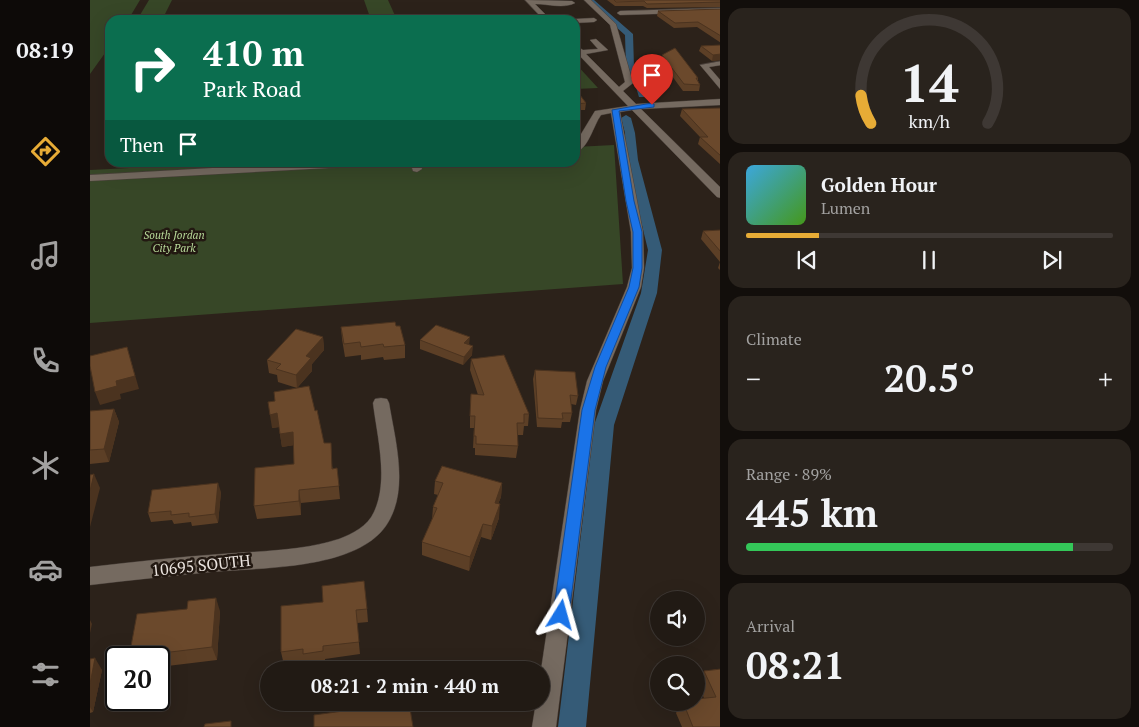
<!DOCTYPE html>
<meta charset="utf-8">
<style>
:root{--surface:#211a14;--page:#29231d;--text:#f1f3f6;--muted:#a2a1a0;--line:#3e3834;--accent:#e7ac36}
body{margin:0;font-family:"PT Serif",serif;background:var(--page);color:var(--text);height:100vh;display:flex;flex-direction:column;font-size:19px;white-space:nowrap}
*{box-sizing:border-box;margin:0}
p{font-size:16px;color:var(--muted)}
.icon{flex:none;width:28px;height:28px;fill:none;stroke:currentColor;stroke-width:2;stroke-linecap:round;stroke-linejoin:round}
.map{position:relative;flex:1;overflow:hidden}
.details{display:flex;flex-direction:column;gap:8px;padding:8px;background:#120e0b;width:419px}
.details>*{flex:none}
.top-card{position:absolute;left:15px;top:15px;width:475px;height:152px;border-radius:15px;box-shadow:0 5px 20px #0002,0 0 0 1px var(--line);background:#0b6e4f;color:#fff;overflow:hidden}
.tools{position:absolute;left:560px;top:591px;display:grid;gap:10px}
.tools a{display:grid;place-items:center;width:55px;height:55px;border-radius:50%;background:var(--surface);box-shadow:0 5px 20px #0002,0 0 0 1px var(--line);font-size:25px}
.speed{position:absolute;left:15px;top:646px;display:flex;gap:10px;font-size:25px;font-weight:700;text-align:center}
.speed>*{display:grid;place-content:center;width:65px;height:65px;border-radius:50%;background:var(--surface);box-shadow:0 5px 20px #0002,0 0 0 1px var(--line);line-height:1}
.speed .limit{border:2px solid #111;border-radius:8px;background:#fff;color:#111}
.pin{position:absolute;display:grid;place-items:center;width:42px;height:42px;color:#fff;margin:-51px -21px;border-radius:50% 50% 50% 0;rotate:-45deg;box-shadow:0 0 5px #0007}
.pin .icon{rotate:45deg}
.me{position:absolute;width:55px;margin:-28px;rotate:8deg;stroke-linejoin:round;filter:drop-shadow(0 0 4px #0008)}
.turn{display:flex;align-items:center;gap:18px;height:105px;padding:0 15px;font-size:22px}
.turn .icon{width:65px;height:65px;stroke-width:2.5}
.turn b{display:block;font-size:35px;line-height:42px}
.then{display:flex;align-items:center;height:48px;padding:0 15px;background:#0003;gap:10px;font-size:19px}
.big{font-size:38px;font-weight:700;line-height:1.1}
.details .card{flex:1;display:flex;flex-direction:column;justify-content:center;gap:8px;min-width:0;padding:0 18px;border-radius:15px;background:var(--page)}
.details .dial{align-items:center;gap:0}
.dial svg{height:130px;overflow:visible;fill:none;stroke:var(--line);stroke-width:7;stroke-linecap:round;text-anchor:middle}
.dial text{fill:var(--text);stroke:none}
.song{display:flex;align-items:center;gap:15px}
.cover{width:60px;height:60px;border-radius:8px;background:linear-gradient(135deg,hsl(200 70% 55%),hsl(100 70% 35%))}
.played{height:5px;border-radius:2px;background:linear-gradient(90deg,var(--accent) 20%,var(--line) 20%)}
.keys{display:flex;justify-content:space-around;direction:ltr}
.heat{display:flex;justify-content:space-between;align-items:center;font-size:28px;direction:ltr}
.charge{height:8px;border-radius:4px;background:linear-gradient(90deg,#34c759 89%,var(--line) 0)}
.trip{position:absolute;left:170px;top:661px;width:290px;height:50px;border-radius:25px;background:var(--surface);box-shadow:0 5px 20px #0002,0 0 0 1px var(--line);font-weight:700;line-height:50px;text-align:center}
main{display:flex;flex:1;min-height:0}
.tab-bar{display:flex;flex-direction:column;width:90px;justify-content:space-around;align-items:center;background:#0d0a08;color:var(--muted)}
.tab-bar .icon{width:35px;height:35px}
.tab-bar .on{color:var(--accent)}
.tab-bar b{font-size:22px;color:var(--text)}
.map>svg:first-child{display:block}
.green{fill:#374727}
.lines{fill:none;stroke-linecap:round;stroke-linejoin:round}
.canal{fill:#355b77;fill-rule:evenodd}
.minor-casing{stroke:#483f39;stroke-width:1}
.minor{fill:#756a60;fill-rule:evenodd}
.wall{fill:#5c3f26}
.shaded-wall{fill:#4b331f}
.building{fill:#6b492c;stroke:#4b331f}
.route{fill:#1a73e8;stroke:#114b97}
.labels{text-anchor:middle;dominant-baseline:central;stroke-width:5;stroke-linejoin:round;paint-order:stroke}
.far-park-label{font-size:11px;font-style:italic;fill:#b9db9a;stroke:#221811}
.near-street-label{font-size:16px;fill:#ebe4df;stroke:#221811}
</style>
<main>
<nav class="tab-bar">
<b>08:19</b>
<svg class="icon on" aria-label="directions" viewBox="0 0 24 24"><path d="M12 3l9 9-9 9-9-9zM9 14v-3h6M13 9l2 2-2 2"/></svg>
<svg class="icon" aria-label="music" viewBox="0 0 24 24"><path d="M9 18V5l10-2v13"/><circle cx="6" cy="18" r="3"/><circle cx="16" cy="16" r="3"/></svg>
<svg class="icon" aria-label="phone" viewBox="0 0 24 24"><path d="M5 4h4l2 5-3 2q2 4 5 5l2-3 5 2v4C11 20 4 13 5 4z"/></svg>
<svg class="icon" aria-label="climate" viewBox="0 0 24 24"><path d="M12 3v18M4 7l16 10M4 17L20 7"/></svg>
<svg class="icon" aria-label="car" viewBox="0 0 24 24"><path d="M5 17H2v-5l4-1 3-4h7l3 4 3 1v5h-3M9 17h6M6 11h13"/><circle cx="7" cy="17" r="2"/><circle cx="17" cy="17" r="2"/></svg>
<svg class="icon" aria-label="filters" viewBox="0 0 24 24"><path d="M4 7h16M4 17h16"/><circle cx="9" cy="7" r="2"/><circle cx="15" cy="17" r="2"/></svg>
</nav>
<div class="map">
<svg width="631" height="727" viewBox="0 0 631 727">
<rect width="100%" height="100%" fill="#2c221a"/>
<g class="green">
<path d="M 0,0 L 50,0 L 38,20 L 20,20 L 20,46 L 0,74 Z"/>
<path d="M 59,0 L 82,0 L 72,20 L 47,20 Z"/>
<path d="M 274,0 L 298,0 L 307,20 L 281,20 Z"/>
<path d="M 485,63 L 508,88 L 485,89 Z"/>
<path d="M 524,145 L 533,284 L 0,323 L 0,170 L 157,162 L 485,162 L 485,147 Z"/>
</g>
<g class="lines">
<g class="canal">
<path d="M 496,0 L 504,0 L 543,34 L 544,67 L 555,84 L 557,95 L 555,97 L 549,97 L 545,84 L 536,67 L 535,35 Z"/>
<path d="M 536,115 L 541,118 L 545,133 L 548,160 L 572,250 L 567,293 L 524,425 L 496,727 L 468,727 L 504,425 L 551,293 L 558,250 L 536,160 L 535,133 L 531,118 Z"/>
</g>
<g class="minor-casing">
<g id="minor">
<path d="M 435,0 L 482,1 L 485,3 C 473,9 459,4 445,4 L 461,20 L 454,20 Z"/>
<path d="M 494,0 L 501,0 L 526,24 L 543,83 L 533,91 L 546,104 L 631,99 L 631,105 L 551,109 L 631,188 L 631,198 L 627,197 L 542,110 L 530,112 L 553,232 L 554,268 L 551,287 L 513,381 L 506,410 L 466,727 L 442,727 L 446,702 L 451,702 L 451,670 L 490,410 L 497,381 L 537,287 L 542,268 L 541,232 L 521,113 L 511,115 C 503,126 499,148 485,153 L 485,144 L 505,111 L 538,106 L 485,51 L 485,45 L 493,50 L 508,49 L 500,40 L 506,39 L 518,50 L 496,54 L 529,87 L 535,82 L 520,25 Z"/>
<path d="M 631,8 L 631,12 L 530,15 L 527,13 L 530,11 Z"/>
<path d="M 485,19 L 504,18 L 507,20 L 504,22 L 485,23 L 485,20 L 482,20 Z"/>
<path d="M 631,61 L 631,65 L 619,67 L 631,81 L 631,90 L 610,65 Z"/>
<path d="M 230,162 L 300,162 L 295,165 L 0,181 L 0,175 Z"/>
<path d="M 320,162 L 330,162 L 332,169 L 327,172 L 323,171 Z"/>
<path d="M 291,398 L 297,399 L 299,403 C 305,439 318,485 300,519 C 274,571 171,567 121,572 C 81,576 40,580 0,585 L 0,567 C 44,562 88,557 132,554 C 171,551 212,551 249,539 C 262,534 278,526 284,512 C 299,480 287,436 283,403 L 285,399 Z"/>
</g>
</g>
<use href="#minor" class="minor"/>
</g>
<g class="wall">
<path d="M 517,0 L 631,0 L 631,7 L 557,8 L 553,6 L 525,6 Z"/>
<path d="M 631,9 L 631,43 L 607,27 L 584,28 L 567,16 L 568,11 Z"/>
<path d="M 631,45 L 631,60 L 622,61 L 609,51 L 611,46 Z"/>
<path d="M 572,55 L 608,78 L 608,81 L 610,85 L 609,91 L 593,91 L 571,61 Z"/>
<path d="M 485,91 L 496,103 L 495,110 L 485,110 Z"/>
<path d="M 631,108 L 631,165 L 608,144 L 610,137 L 590,116 L 592,109 Z"/>
<path d="M 631,230 L 631,271 L 628,268 L 630,262 L 611,239 L 613,231 Z"/>
<path d="M 306,326 L 315,345 L 315,358 L 294,360 L 293,357 L 271,360 L 271,355 L 255,357 L 252,339 L 251,327 Z"/>
<path d="M 233,337 L 234,350 L 222,364 L 222,371 L 207,388 L 225,411 L 234,443 L 243,469 L 247,468 L 250,499 L 211,503 L 211,515 L 167,519 L 164,506 L 204,464 L 204,445 L 192,447 L 189,427 L 182,428 L 185,401 L 207,388 L 188,382 L 187,375 L 179,373 L 177,360 Z"/>
<path d="M 330,340 L 379,345 L 382,355 L 373,365 L 330,349 Z"/>
<path d="M 381,359 L 439,414 L 438,426 L 434,426 L 433,435 L 427,435 L 428,446 L 426,458 L 385,455 L 385,448 L 383,448 L 384,428 L 380,428 L 380,406 L 381,394 L 388,395 L 380,370 Z"/>
<path d="M 445,370 L 488,396 L 486,405 L 481,404 L 482,413 L 480,422 L 472,422 L 471,428 L 447,427 L 443,379 Z"/>
<path d="M 24,409 L 29,422 L 19,462 L 0,464 L 0,411 Z"/>
<path d="M 345,481 L 412,483 L 411,497 L 408,504 L 409,518 L 401,540 L 391,537 L 379,571 L 332,555 L 332,542 L 342,520 L 343,507 L 348,495 L 344,494 Z"/>
<path d="M 131,492 L 128,523 L 102,526 L 101,522 L 84,524 L 82,520 L 61,522 L 58,513 Z"/>
<path d="M 191,606 L 277,609 L 278,622 L 267,623 L 270,654 L 235,659 L 235,663 L 215,666 L 214,662 L 194,665 L 191,652 Z"/>
<path d="M 130,611 L 127,660 L 69,667 L 69,658 L 40,658 L 39,657 Z"/>
<path d="M 0,659 L 12,670 L 3,712 L 0,713 Z"/>
<path d="M 631,669 L 631,727 L 592,727 L 586,713 L 592,702 L 606,702 L 614,698 L 607,683 L 614,671 Z"/>
</g>
<g class="shaded-wall">
<path d="M 631,54 L 631,60 L 622,61 L 623,55 Z"/>
<path d="M 233,337 L 234,350 L 222,364 L 222,371 L 207,388 L 206,375 L 216,356 Z"/>
<path d="M 380,337 L 379,345 L 374,343 Z"/>
<path d="M 383,346 L 382,355 L 373,365 L 374,357 Z"/>
<path d="M 37,347 L 49,389 L 30,394 L 31,399 L 10,405 L 5,392 L 26,381 Z"/>
<path d="M 24,409 L 29,422 L 19,462 L 14,449 Z"/>
<path d="M 187,413 L 189,427 L 182,428 L 180,415 Z"/>
<path d="M 203,432 L 205,445 L 192,447 L 190,434 Z"/>
<path d="M 4,474 L 10,488 L 0,527 L 0,491 Z"/>
<path d="M 128,483 L 131,492 L 128,523 L 125,514 Z"/>
<path d="M 412,483 L 411,497 L 403,516 L 405,503 Z"/>
<path d="M 209,490 L 211,503 L 211,515 L 209,501 Z"/>
<path d="M 410,504 L 409,518 L 401,540 L 402,526 Z"/>
<path d="M 393,524 L 391,537 L 379,571 L 380,557 Z"/>
<path d="M 126,598 L 130,611 L 127,660 L 122,647 Z"/>
<path d="M 0,620 L 2,624 L 0,633 Z"/>
<path d="M 5,658 L 12,670 L 3,712 L 0,707 L 0,684 Z"/>
</g>
<g class="building">
<path d="M 524,0 L 631,0 L 631,2 L 557,4 L 554,1 L 526,2 Z"/>
<path d="M 631,9 L 631,36 L 608,22 L 585,23 L 568,11 Z"/>
<path d="M 631,45 L 631,54 L 623,55 L 611,46 Z"/>
<path d="M 585,48 L 608,78 L 606,78 L 610,85 L 594,84 L 572,55 Z"/>
<path d="M 485,91 L 487,91 L 496,103 L 485,104 Z"/>
<path d="M 631,108 L 631,156 L 610,137 L 618,137 L 592,109 Z"/>
<path d="M 631,230 L 631,252 L 613,231 Z"/>
<path d="M 305,322 L 306,326 L 310,326 L 315,345 L 294,347 L 293,344 L 271,347 L 270,342 L 254,344 L 251,327 Z"/>
<path d="M 346,325 L 380,337 L 374,343 L 383,346 L 374,357 L 330,340 Z"/>
<path d="M 206,329 L 233,337 L 216,356 L 221,358 L 206,375 L 186,369 L 191,364 L 177,360 Z"/>
<path d="M 37,347 L 45,376 L 26,381 L 27,386 L 5,392 L 0,366 L 0,356 Z"/>
<path d="M 414,355 L 439,414 L 434,414 L 434,423 L 427,423 L 428,446 L 386,444 L 386,436 L 384,436 L 385,416 L 380,416 L 381,394 L 394,395 L 381,359 Z"/>
<path d="M 445,370 L 485,372 L 488,396 L 480,395 L 482,413 L 472,413 L 473,419 L 448,418 Z"/>
<path d="M 219,386 L 225,411 L 227,410 L 234,443 L 241,443 L 242,469 L 247,468 L 249,486 L 209,490 L 209,501 L 164,506 L 165,468 L 204,464 L 203,432 L 190,434 L 187,413 L 180,415 L 178,402 L 185,401 L 184,392 Z"/>
<path d="M 24,409 L 14,449 L 0,450 L 0,411 Z"/>
<path d="M 352,466 L 412,483 L 405,503 L 410,504 L 402,526 L 393,524 L 380,557 L 332,542 L 347,508 L 343,507 L 353,483 L 345,481 Z"/>
<path d="M 4,474 L 0,491 L 0,475 Z"/>
<path d="M 128,483 L 125,514 L 99,517 L 99,513 L 81,515 L 81,511 L 58,513 L 62,490 Z"/>
<path d="M 274,581 L 277,609 L 266,610 L 269,642 L 233,646 L 233,651 L 213,654 L 213,649 L 191,652 L 191,606 L 233,602 L 232,586 Z"/>
<path d="M 126,598 L 122,647 L 39,657 L 47,614 L 97,609 L 98,601 Z"/>
<path d="M 5,658 L 0,684 L 0,659 Z"/>
<path d="M 631,669 L 631,727 L 603,727 L 593,702 L 606,702 L 606,699 L 626,697 L 614,671 Z"/>
<path d="M 319,702 L 323,727 L 224,727 L 224,715 Z"/>
<path d="M 141,721 L 141,727 L 114,727 L 115,724 Z"/>
</g>
<path class="route" d="M 562,103 L 564,104 L 564,107 L 529,111 L 544,201 L 552,232 L 552,268 L 549,287 L 516,367 L 505,410 L 479,615 L 476,620 L 471,623 L 465,620 L 463,615 L 492,410 L 505,367 L 539,287 L 543,268 L 543,232 L 536,201 L 522,110 Z"/>
<g class="labels">
<g class="far-park-label">
<text x="84" y="235">South Jordan<tspan x="84" dy="13">City Park</tspan></text>
</g>
<g class="near-street-label">
<text transform="translate(111 565) rotate(-6)">10695 SOUTH</text>
</g>
</g>
</svg>
<div class="tools">
<a><svg class="icon" aria-label="sound" viewBox="0 0 24 24"><path d="M4 9h4l5-4v14l-5-4H4zM17 9q2 3 0 6"/></svg></a>
<a><svg class="icon" aria-label="search" viewBox="0 0 24 24"><circle cx="10" cy="10" r="6"/><path d="M15 15l6 6"/></svg></a>
</div>
<div class="speed"><div class="limit">20</div></div>
<div class="pin" style="left:562px;top:105px;background:#d93025"><svg class="icon" aria-label="arrive" viewBox="0 0 24 24"><path d="M6 21V4h12l-3 4 3 4H6"/></svg></div>
<svg class="me" style="left:471px;top:615px" viewBox="-20 -20 40 40"><path d="M0-17L14 15 0 8-14 15z" fill="#1a73e8" stroke="#fff" stroke-width="4"/></svg>
<div class="trip">08:21 · 2 min · 440 m</div>
<div class="top-card">
<div class="turn"><svg class="icon" aria-label="right" viewBox="0 0 24 24"><path d="M7 20v-9h11M14 6l5 5-5 5"/></svg><div><b>410 m</b>Park Road</div></div>
<div class="then">Then<svg class="icon" aria-label="arrive" viewBox="0 0 24 24"><path d="M6 21V4h12l-3 4 3 4H6"/></svg></div>
</div>
</div>
<section class="details">
<div class="card dial"><svg viewBox="0 0 100 80">
<path d="M14 69A42 42 0 1 1 86 69"/>
<path d="M14 69A42 42 0 0 1 8 52" stroke="#e7ac36"/>
<text x="50" y="56" font-size="32" font-weight="700">14</text>
<text x="50" y="72" font-size="11">km/h</text>
</svg></div>
<div class="card">
<div class="song"><i class="cover"></i><div><b>Golden Hour</b><p>Lumen</p></div></div>
<div class="played"></div>
<div class="keys"><svg class="icon" aria-label="previous" viewBox="0 0 24 24"><path d="M18 5L8 12l10 7zM5 5v14"/></svg><svg class="icon" aria-label="pause" viewBox="0 0 24 24"><path d="M8 5v14M16 5v14"/></svg><svg class="icon" aria-label="next" viewBox="0 0 24 24"><path d="M6 5l10 7-10 7zM19 5v14"/></svg></div>
</div>
<div class="card"><p>Climate</p>
<div class="heat"><a>−</a><b class="big">20.5°</b><a>+</a></div>
</div>
<div class="card"><p>Range · 89%</p><b class="big">445 km</b><div class="charge"></div></div>
<div class="card"><p>Arrival</p><b class="big">08:21</b></div>
</section>
</main>
